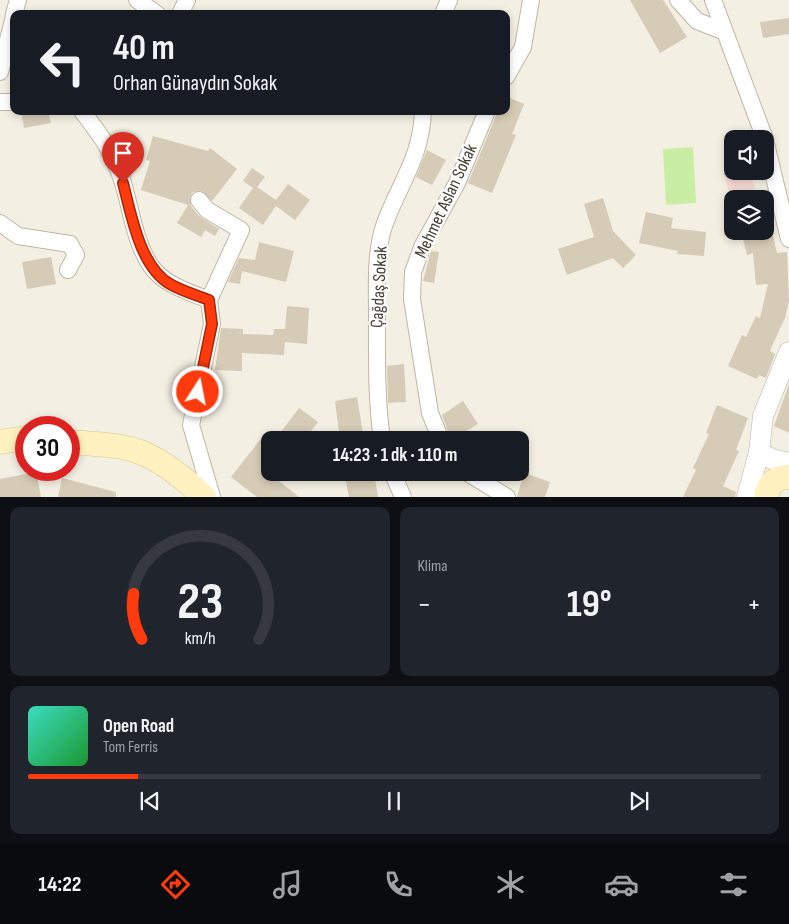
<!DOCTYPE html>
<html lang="tr">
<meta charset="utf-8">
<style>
:root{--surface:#171b24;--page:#20242c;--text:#f1f3f6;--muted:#9ea1a6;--line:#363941;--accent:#ff3b0d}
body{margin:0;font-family:"Sofia Sans Condensed",sans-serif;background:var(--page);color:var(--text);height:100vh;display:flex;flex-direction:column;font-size:19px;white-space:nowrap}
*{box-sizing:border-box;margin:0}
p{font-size:16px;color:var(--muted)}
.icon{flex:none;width:28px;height:28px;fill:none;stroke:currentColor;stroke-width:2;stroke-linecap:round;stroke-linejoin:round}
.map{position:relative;height:497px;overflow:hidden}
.drawer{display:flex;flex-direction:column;gap:10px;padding:10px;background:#0d0f14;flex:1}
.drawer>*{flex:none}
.hud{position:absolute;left:10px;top:10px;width:500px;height:105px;border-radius:10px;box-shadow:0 2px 8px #0003;background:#171b24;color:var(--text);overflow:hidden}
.buttons{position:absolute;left:724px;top:130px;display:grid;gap:10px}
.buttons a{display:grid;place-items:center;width:50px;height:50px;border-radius:10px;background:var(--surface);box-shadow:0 2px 8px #0003;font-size:25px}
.speed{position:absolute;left:15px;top:416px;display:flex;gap:10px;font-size:25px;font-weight:700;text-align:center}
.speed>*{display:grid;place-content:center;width:65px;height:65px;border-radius:50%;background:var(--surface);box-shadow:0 2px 8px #0003;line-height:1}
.speed .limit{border:8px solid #d22;background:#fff;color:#111}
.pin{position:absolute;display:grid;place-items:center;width:42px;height:42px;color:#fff;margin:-51px -21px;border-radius:50% 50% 50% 0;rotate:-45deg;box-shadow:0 0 5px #0007}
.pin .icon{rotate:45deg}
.me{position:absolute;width:55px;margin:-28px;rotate:11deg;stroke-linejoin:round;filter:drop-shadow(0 0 4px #0008)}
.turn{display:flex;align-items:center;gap:18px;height:105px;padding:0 20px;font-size:22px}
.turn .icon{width:65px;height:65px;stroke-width:2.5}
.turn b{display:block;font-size:35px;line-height:42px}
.big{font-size:38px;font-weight:700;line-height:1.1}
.drawer .tile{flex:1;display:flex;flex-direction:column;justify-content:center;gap:8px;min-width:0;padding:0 18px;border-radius:10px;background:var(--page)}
.drawer .dial{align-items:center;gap:0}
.dial svg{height:130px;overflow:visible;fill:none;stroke:var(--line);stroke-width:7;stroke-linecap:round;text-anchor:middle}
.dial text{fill:var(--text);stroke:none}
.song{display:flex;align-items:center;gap:15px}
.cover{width:60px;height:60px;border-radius:8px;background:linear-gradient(135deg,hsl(170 70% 55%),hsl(130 70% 35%))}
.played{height:5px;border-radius:2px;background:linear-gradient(90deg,var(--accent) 15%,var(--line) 15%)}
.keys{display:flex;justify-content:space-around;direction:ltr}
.heat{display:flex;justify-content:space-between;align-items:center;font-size:28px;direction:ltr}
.drawer .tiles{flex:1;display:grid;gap:10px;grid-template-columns:1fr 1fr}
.tile:last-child{grid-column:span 2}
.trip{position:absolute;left:261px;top:431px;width:268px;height:50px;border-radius:10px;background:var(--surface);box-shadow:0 2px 8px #0003;font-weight:700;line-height:50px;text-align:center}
.dock{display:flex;height:80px;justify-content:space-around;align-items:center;background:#090b0e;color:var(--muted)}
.dock .icon{width:35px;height:35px}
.dock .on{color:var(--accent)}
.dock b{font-size:22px;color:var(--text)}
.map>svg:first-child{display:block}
.medical{fill:#f6d9d3}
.green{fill:#caeda5}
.building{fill:#d5cbb6}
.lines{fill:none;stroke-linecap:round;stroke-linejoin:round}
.minor-casing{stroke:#bfb7a4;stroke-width:18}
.tertiary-casing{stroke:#bfb7a4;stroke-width:21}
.secondary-casing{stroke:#d8c78c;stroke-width:25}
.minor{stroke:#fff;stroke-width:16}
.tertiary{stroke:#fff;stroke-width:20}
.secondary{stroke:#fff2c0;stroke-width:24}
.route-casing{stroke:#a62608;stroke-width:12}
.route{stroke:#ff3b0d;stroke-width:9}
.labels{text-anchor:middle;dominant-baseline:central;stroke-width:4.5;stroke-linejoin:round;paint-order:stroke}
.street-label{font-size:18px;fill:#453e32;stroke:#fff}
</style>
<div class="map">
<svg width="789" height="497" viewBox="0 0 789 497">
<rect width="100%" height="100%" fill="#f3efe2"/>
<path class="medical" d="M 733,171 L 750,171 L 755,189 L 730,196 L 724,174 Z"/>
<path class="green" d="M 693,147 L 696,203 L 666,205 L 663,149 Z"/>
<g class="building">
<path d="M 630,0 L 663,0 L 687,37 L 660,53 Z"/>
<path d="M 789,18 L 789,34 L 763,38 L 760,22 Z"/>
<path d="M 506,96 L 524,104 L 512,134 L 516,135 L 492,193 L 468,183 L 498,111 L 506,111 Z"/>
<path d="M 21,111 L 48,111 L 51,123 L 24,128 Z"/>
<path d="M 153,136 L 208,151 L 210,148 L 237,169 L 212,201 L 202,191 L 193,192 L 190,197 L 191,206 L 199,216 L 219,229 L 215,236 L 205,230 L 201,237 L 177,223 L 188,205 L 141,190 L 150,161 L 146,160 Z"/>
<path d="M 427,150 L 446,160 L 432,185 L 416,177 Z"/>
<path d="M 252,168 L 265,177 L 257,187 L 276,200 L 288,184 L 310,200 L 295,220 L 276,206 L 263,225 L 239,208 L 253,188 L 243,181 Z"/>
<path d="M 603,198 L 613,231 L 636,255 L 623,268 L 613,258 L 567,275 L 558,249 L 594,237 L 584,204 Z"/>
<path d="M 646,212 L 673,218 L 671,228 L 706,232 L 704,256 L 677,254 L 678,251 L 639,243 Z"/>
<path d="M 741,231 L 772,231 L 777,253 L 787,252 L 789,301 L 785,318 L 771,348 L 770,351 L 775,354 L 766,378 L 759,375 L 757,379 L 728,366 L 742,335 L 746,337 L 756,316 L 760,318 L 768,284 L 756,285 L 753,253 L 747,255 Z"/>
<path d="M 259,242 L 294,251 L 286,282 L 242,271 L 240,284 L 228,282 L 239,258 L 255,260 Z"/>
<path d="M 431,251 L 439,252 L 434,283 L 423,281 Z"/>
<path d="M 51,257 L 56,284 L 27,289 L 22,262 Z"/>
<path d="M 287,306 L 309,308 L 307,344 L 285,342 L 284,355 L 242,353 L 242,371 L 215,370 L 221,328 L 243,329 L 243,334 L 273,335 L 274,329 L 285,329 Z"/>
<path d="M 404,364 L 406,402 L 388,403 L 387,366 Z"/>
<path d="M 789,384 L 789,433 L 774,426 Z"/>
<path d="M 357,397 L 364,440 L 340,440 L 335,401 Z"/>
<path d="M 463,401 L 478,424 L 451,440 L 442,415 Z"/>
<path d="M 717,405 L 748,418 L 736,450 L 739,451 L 723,486 L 736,492 L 735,497 L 683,497 L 696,470 L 693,468 L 709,434 L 706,433 Z"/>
<path d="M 299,408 L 318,422 L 304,440 L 275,440 Z"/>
<path d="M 263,436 L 270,442 L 270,474 L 299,497 L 257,497 L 231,477 Z"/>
<path d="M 36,472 L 41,497 L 0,497 L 0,479 Z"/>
<path d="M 344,472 L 374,472 L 378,497 L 349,497 Z"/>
<path d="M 524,473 L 550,482 L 545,497 L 517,497 Z"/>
<path d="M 62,478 L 116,492 L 116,497 L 58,497 Z"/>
</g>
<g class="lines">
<g class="minor-casing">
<g id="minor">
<path d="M 137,0 L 157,14"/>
<path d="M 678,0 L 697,21 L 723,31"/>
<path d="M 713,0 L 765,139"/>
<path d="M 14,14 L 18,0"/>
<path d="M 180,14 L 187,0"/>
<path d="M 443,14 L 449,0"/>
<path d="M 0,72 L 14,16"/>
<path d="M 506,77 L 523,47 L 531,0"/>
<path d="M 0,102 L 14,102"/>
<path d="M 82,111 C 102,137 113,152 123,183 C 131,209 135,243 151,266 C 164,285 189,292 209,300"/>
<path d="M 765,140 L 789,239"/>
<path d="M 199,200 L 207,210 L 241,230 L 209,300"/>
<path d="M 0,223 L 18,236 L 70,244 L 76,255 L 68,270"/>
<path d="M 209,300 L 212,324 L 191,425 L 212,497"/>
<path d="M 382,440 C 376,398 377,356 377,314 C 377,286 375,253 384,226 C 399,183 421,160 423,111"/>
<path d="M 441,440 L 430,413 L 412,299 L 413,272 L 423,245 L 457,183 L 487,111"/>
<path d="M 392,472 L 403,497"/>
<path d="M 466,472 L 507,497"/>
</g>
</g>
<g class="tertiary-casing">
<g id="tertiary">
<path d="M 759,452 L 772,459 L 789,463"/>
<path d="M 747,497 L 759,452 L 763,416 L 789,352"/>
</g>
</g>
<g class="secondary-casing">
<g id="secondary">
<path d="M 0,442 L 26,438"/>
<path d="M 69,442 C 93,444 122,444 145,454 C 167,464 186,480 204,497"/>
<path d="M 766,497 C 768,484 776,476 789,477"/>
</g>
</g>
<use href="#minor" class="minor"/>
<use href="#tertiary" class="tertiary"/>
<use href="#secondary" class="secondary"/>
</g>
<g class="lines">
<g class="route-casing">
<path id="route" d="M 123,183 C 131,214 140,267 170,284 C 182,291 196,295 209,300 L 212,324 L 198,392"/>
</g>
<use href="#route" class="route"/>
</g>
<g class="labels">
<g class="street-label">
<text transform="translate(446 201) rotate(-65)">Mehmet Aslan Sokak</text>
<text transform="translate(379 287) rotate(-87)">Çağdaş Sokak</text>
</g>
</g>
</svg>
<div class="buttons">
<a><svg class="icon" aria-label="sound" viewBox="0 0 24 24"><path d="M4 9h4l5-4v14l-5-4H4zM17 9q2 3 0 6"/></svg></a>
<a><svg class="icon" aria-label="layers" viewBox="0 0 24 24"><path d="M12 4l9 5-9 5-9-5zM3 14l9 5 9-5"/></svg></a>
</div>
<div class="speed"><div class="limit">30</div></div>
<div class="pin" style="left:123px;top:183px;background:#d93025"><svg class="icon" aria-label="arrive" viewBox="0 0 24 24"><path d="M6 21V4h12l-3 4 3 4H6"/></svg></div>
<svg class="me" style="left:198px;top:392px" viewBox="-20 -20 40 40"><circle r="17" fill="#ff3b0d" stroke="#fff" stroke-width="3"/><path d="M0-11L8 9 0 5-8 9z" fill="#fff"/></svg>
<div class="trip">14:23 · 1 dk · 110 m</div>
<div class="hud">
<div class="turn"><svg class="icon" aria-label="left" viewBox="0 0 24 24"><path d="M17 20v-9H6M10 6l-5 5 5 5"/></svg><div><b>40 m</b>Orhan Günaydın Sokak</div></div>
</div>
</div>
<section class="drawer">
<div class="tiles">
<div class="tile dial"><svg viewBox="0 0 100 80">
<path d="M14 69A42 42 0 1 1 86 69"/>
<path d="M14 69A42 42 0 0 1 9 41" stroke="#ff3b0d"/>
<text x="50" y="56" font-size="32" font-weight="700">23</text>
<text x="50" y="72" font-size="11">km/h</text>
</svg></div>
<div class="tile"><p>Klima</p>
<div class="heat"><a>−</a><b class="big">19°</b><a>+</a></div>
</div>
<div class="tile">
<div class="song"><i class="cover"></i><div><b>Open Road</b><p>Tom Ferris</p></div></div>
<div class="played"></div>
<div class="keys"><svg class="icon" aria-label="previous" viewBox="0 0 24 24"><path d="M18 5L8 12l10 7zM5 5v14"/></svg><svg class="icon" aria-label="pause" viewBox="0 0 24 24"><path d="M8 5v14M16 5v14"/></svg><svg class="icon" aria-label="next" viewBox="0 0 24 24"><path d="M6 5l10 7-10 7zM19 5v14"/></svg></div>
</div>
</div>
</section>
<nav class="dock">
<b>14:22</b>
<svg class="icon on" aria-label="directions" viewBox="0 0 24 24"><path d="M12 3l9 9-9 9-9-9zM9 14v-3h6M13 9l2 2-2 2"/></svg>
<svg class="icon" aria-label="music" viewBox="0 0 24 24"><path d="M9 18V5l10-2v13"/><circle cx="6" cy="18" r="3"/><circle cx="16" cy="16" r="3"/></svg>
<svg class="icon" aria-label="phone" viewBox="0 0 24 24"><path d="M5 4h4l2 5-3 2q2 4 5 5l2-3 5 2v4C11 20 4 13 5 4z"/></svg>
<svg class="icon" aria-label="climate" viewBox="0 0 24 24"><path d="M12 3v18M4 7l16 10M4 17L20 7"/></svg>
<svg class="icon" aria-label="car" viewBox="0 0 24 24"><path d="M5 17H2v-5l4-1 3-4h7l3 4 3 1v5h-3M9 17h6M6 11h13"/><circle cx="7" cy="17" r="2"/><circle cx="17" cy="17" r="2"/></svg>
<svg class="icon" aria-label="filters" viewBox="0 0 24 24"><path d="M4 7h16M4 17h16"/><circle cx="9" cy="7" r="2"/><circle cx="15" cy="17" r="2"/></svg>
</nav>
